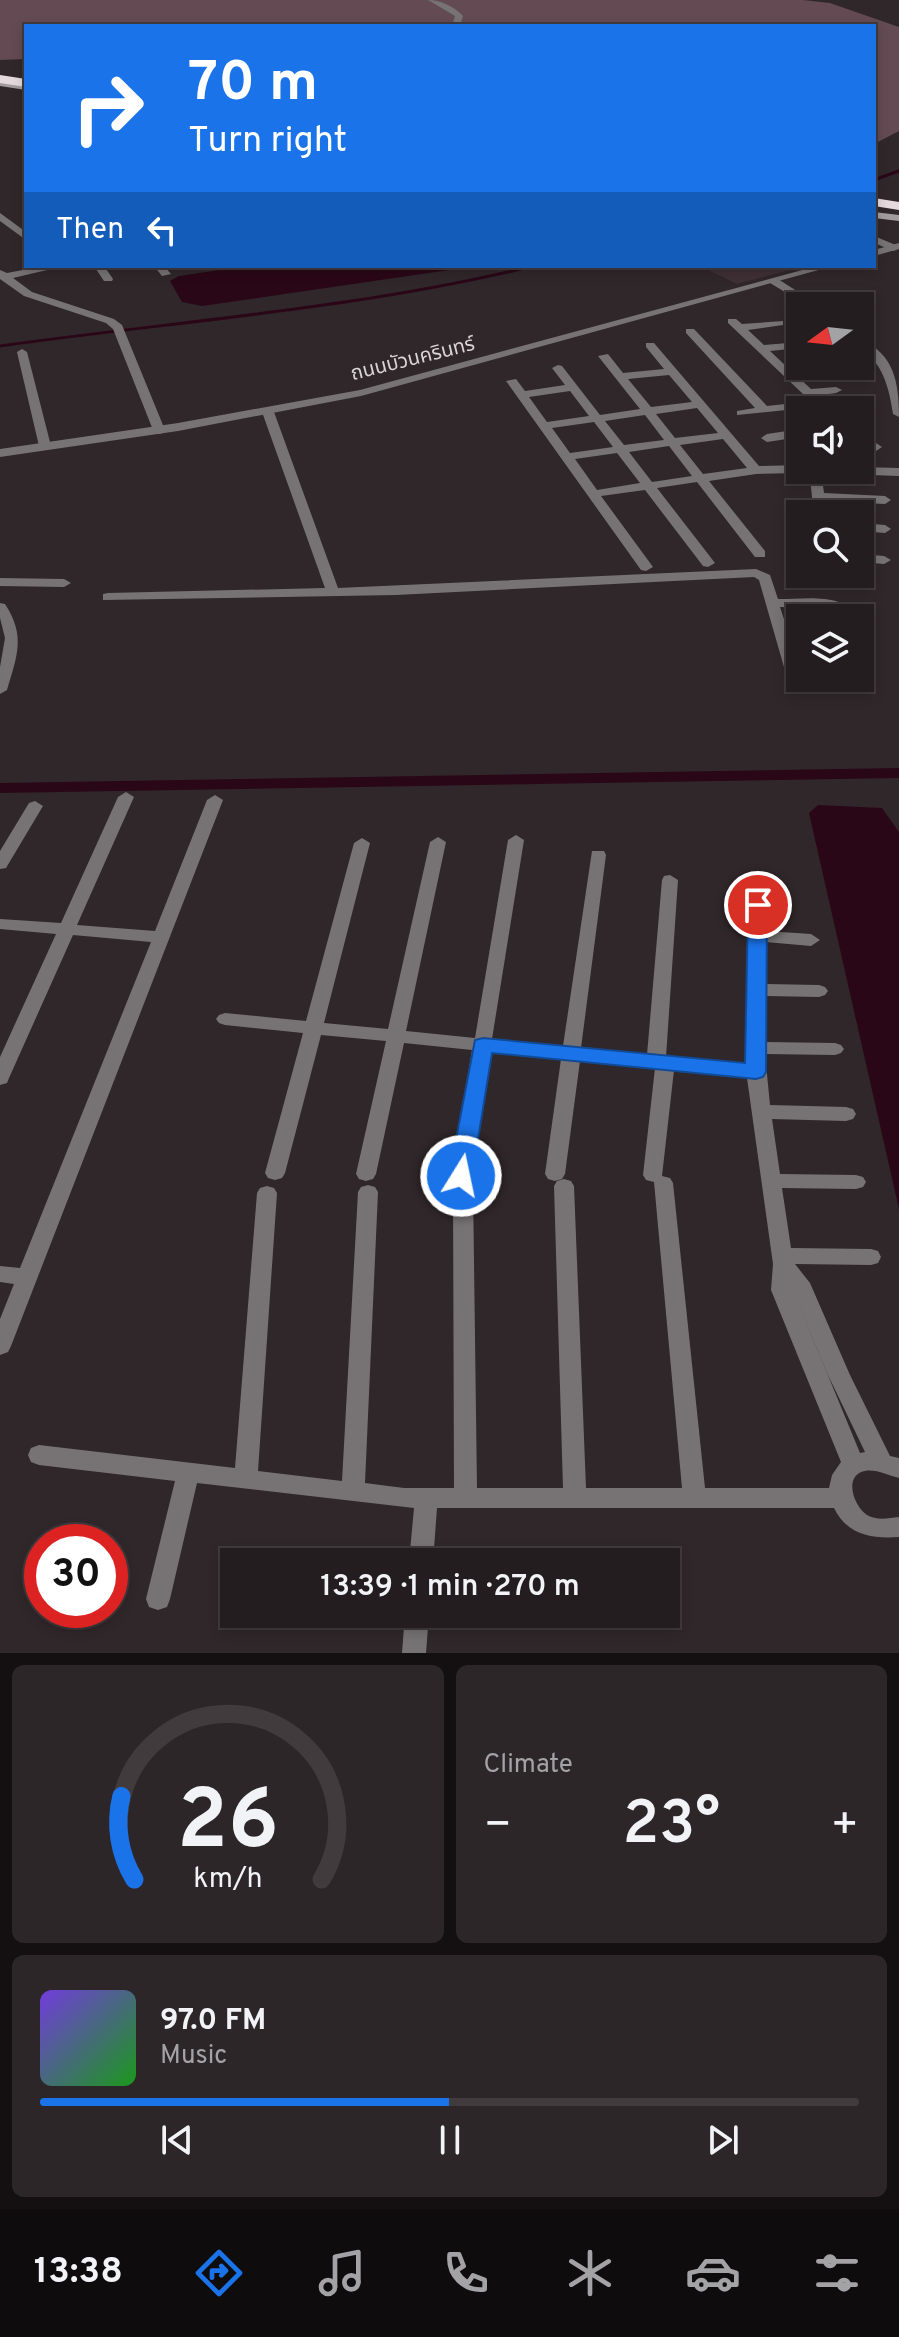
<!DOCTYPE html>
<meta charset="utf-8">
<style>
:root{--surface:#241d20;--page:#2c2629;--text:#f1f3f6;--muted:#a3a2a5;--line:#413b3e;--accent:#1a73e8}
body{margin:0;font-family:Overpass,"Noto Sans Thai",sans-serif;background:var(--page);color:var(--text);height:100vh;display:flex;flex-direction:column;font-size:30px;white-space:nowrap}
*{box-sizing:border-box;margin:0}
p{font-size:26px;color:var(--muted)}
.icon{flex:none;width:44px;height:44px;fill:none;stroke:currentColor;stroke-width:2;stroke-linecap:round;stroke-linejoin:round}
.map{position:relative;height:1653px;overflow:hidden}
.panel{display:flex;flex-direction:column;gap:12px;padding:12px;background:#141012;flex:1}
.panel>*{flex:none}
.top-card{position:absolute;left:24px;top:24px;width:852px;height:244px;border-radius:0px;box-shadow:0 4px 12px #0003,0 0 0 2px var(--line);background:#1a73e8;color:#fff;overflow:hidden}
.needle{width:52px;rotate:255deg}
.tools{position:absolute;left:786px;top:292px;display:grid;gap:16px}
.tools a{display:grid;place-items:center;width:88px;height:88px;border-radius:0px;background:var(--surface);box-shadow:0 4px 12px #0003,0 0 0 2px var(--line);font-size:40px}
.speed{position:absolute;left:24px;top:1524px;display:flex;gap:16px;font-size:40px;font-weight:700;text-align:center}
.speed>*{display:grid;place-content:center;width:104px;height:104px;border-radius:50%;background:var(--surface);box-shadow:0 4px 12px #0003,0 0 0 2px var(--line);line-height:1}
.speed .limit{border:12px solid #d22;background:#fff;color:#111}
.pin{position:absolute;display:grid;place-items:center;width:68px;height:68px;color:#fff;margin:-34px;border:4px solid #fff;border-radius:50%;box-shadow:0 2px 8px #0007}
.me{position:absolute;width:88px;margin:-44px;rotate:10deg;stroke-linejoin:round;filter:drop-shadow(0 0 6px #0008)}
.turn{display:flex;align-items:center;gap:28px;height:168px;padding:0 32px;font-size:36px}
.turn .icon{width:104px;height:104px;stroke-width:2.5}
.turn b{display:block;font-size:56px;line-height:68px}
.then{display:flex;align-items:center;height:76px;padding:0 32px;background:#0003;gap:16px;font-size:30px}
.big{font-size:60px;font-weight:600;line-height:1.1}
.panel .card{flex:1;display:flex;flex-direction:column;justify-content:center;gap:12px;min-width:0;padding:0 28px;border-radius:12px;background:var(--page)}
.panel .dial{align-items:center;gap:0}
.dial svg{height:208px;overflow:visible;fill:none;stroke:var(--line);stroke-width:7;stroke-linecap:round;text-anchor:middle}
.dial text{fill:var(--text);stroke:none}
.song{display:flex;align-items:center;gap:24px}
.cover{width:96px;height:96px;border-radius:12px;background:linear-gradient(135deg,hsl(260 70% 55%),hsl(120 70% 35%))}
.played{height:8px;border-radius:4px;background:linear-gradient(90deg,var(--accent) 50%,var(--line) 50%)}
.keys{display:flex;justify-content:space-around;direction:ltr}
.heat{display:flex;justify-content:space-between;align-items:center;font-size:44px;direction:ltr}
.panel .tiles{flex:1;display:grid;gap:12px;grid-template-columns:1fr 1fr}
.card:last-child{grid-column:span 2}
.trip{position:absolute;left:220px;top:1548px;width:460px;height:80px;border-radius:0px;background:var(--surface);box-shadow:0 4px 12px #0003,0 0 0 2px var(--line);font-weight:600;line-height:80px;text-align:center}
.tabs{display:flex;height:128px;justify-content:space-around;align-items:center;background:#0e0c0d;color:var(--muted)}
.tabs .icon{width:56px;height:56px}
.tabs .current{color:var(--accent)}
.tabs b{font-size:36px;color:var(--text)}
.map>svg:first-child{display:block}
.built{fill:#3f3035}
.green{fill:#634a53}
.water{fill:#2a0717}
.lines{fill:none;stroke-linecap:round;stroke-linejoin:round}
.stream{stroke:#2a0717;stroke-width:3}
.canal{fill:#2a0717;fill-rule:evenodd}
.minor{fill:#777374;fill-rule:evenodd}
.tertiary{fill:#777374;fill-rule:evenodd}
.secondary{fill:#a39c9f;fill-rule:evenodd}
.motorway{fill:#e5d9dd;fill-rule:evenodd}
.route{fill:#1a73e8;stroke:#114b97;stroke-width:2}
.labels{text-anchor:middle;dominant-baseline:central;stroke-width:8;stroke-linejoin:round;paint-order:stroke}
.far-street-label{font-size:20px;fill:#d9d4d6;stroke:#30272a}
</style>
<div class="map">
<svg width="899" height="1653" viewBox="0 0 899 1653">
<rect width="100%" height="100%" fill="#30272a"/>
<path class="built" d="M 700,266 L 799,266 L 801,267 L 737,284 Z"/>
<path class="green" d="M 0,0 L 803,0 L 830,3 L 899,27 L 899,131 L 874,144 L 874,26 L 26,26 L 26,59 L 0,60 Z"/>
<g class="water">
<path d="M 246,266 L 454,266 L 456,269 L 202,306 L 182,302 L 170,281 L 179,276 Z"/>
<path d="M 818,805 L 882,808 L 899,832 L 899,1209 L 809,813 Z"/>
</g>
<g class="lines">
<g class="stream">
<path d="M 874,180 L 899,171"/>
<path d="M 0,346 C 178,321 358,309 533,266"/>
</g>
<path class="canal" d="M 899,768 L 899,778 L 0,793 L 0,783 Z"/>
<g class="minor">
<path d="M 428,0 C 441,0 455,7 463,16 L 460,26 L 452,26 L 455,16 Z"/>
<path d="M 0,213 L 26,232 L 26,240 L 0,221 Z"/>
<path d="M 874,236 L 898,246 L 899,248 L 894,251 L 874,243 Z"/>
<path d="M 44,266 L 64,266 L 13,278 L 32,292 L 114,319 L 122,325 L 165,430 L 163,433 L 159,434 L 153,430 L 113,329 L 106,323 L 24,296 L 0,279 L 0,270 L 7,273 Z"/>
<path d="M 94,266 L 104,266 L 113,279 L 112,281 L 104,281 Z"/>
<path d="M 154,266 L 164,266 L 171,274 L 162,276 Z"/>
<path d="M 211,266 L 222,266 L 217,269 Z"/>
<path d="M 774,278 L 778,279 L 820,306 L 808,306 L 770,283 L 769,281 Z"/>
<path d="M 728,319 L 736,319 L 742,324 L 783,321 L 783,325 L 748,330 L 764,345 L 800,342 L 800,348 L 770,351 L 787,367 L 833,366 L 827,369 L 794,373 L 811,389 L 836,387 L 842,390 L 836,393 L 814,396 L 818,410 L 806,408 L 737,415 L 737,411 L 755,408 L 686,333 L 686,329 L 694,329 L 767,406 L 804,402 L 803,394 L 728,323 Z"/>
<path d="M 860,339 C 895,354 899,384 899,417 L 893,414 C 889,387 883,364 860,347 Z"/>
<path d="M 646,343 L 654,343 L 759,466 L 800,465 L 800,470 L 805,470 L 800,473 L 756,474 L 709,481 L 765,551 L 765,557 L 755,557 L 697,482 L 657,488 L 715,563 L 708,567 L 703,566 L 645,490 L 601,496 L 653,567 L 646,571 L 641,570 L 506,381 L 516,379 L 525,391 L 565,385 L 552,368 L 558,365 L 562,366 L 600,415 L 640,409 L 598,356 L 608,354 L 623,373 L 664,369 L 646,347 ZM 669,375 L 692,402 L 651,407 L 628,379 ZM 570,391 L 589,416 L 547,422 L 529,397 ZM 697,408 L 718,433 L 675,438 L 656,414 ZM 645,415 L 664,440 L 624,445 L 605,421 ZM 594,422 L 613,447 L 570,453 L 552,428 ZM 723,439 L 747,468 L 703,474 L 680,445 ZM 669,446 L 692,476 L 652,482 L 629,452 ZM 617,453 L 640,483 L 597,490 L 575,459 Z"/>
<path d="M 22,349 L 27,352 L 51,446 L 49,449 L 45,450 L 39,446 L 17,352 Z"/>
<path d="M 268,409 L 274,412 L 338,588 L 756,569 L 770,575 L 778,599 C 808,599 841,592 861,618 L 847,618 L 841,611 L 834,608 L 780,607 L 800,668 L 800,678 L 860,678 L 860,636 L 867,640 L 875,672 L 860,682 L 802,682 L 795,680 L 784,667 L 759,580 L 754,577 L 396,595 L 103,600 L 103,594 L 108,593 L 325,588 L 262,412 Z"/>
<path d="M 800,429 L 800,437 L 767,442 L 761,438 L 767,434 Z"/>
<path d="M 860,442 L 876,443 L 882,447 L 876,451 L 860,450 Z"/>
<path d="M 860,467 L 899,468 L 899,476 L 841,474 L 835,470 L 860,470 Z"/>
<path d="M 809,470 L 821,470 L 824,493 L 885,496 L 891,500 L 885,504 L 825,501 L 826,514 L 814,514 Z"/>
<path d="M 860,523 L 885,525 L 891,529 L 885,533 L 860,531 Z"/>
<path d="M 860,554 L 884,556 L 891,560 L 884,564 L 860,562 Z"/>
<path d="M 831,574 L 845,574 L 848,581 L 846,584 L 836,584 Z"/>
<path d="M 0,578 L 64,579 L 71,583 L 64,587 L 0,586 Z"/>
<path d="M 0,603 L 5,604 C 26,636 17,656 7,690 L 0,694 L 0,667 L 5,638 L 0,618 Z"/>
<path d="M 126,792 L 134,797 L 77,925 L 155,931 L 207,800 L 215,795 L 223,800 L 11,1346 L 8,1352 L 0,1355 L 0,1319 L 14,1284 L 0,1282 L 0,1266 L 20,1268 L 151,942 L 73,935 L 9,1078 L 7,1083 L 0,1085 L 0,1057 L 56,934 L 0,929 L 0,919 L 61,923 L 118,797 Z"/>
<path d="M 35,801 L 43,806 L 6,868 L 0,869 L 0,851 L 29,803 Z"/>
<path d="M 516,835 L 524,840 L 492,1039 L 563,1046 L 592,851 L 604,851 L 606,855 L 581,1048 L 647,1055 L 662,880 L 664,876 L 670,875 L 678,880 L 666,1057 L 747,1065 L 750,905 L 752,901 L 758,900 L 766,905 L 766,931 L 811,934 L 820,940 L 811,946 L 766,942 L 766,984 L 819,985 L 825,987 L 828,991 L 825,995 L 819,997 L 766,996 L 765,1042 L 835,1043 L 841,1045 L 844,1049 L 841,1053 L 835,1055 L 765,1054 L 770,1105 L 846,1107 L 853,1109 L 856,1114 L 853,1119 L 846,1121 L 772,1119 L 780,1174 L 856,1175 L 863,1177 L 866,1182 L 863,1187 L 856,1189 L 782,1188 L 791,1248 L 871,1249 L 878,1251 L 881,1257 L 878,1263 L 871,1265 L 795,1264 L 810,1283 L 850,1375 L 890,1456 L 899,1458 L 899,1478 C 888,1475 872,1467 861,1472 C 844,1480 855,1507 867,1515 C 877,1521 889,1518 899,1517 L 899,1537 C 872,1539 847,1535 834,1508 L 437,1508 L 433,1562 L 409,1562 L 414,1508 L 197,1483 L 170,1599 L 167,1607 L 158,1610 L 149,1607 L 146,1599 L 175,1481 L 39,1465 L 31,1462 L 28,1455 L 31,1448 L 39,1445 L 235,1468 L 257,1193 L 260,1188 L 267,1186 L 274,1188 L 277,1193 L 258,1471 L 342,1481 L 358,1192 L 361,1187 L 368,1185 L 375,1187 L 378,1192 L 365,1483 L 404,1488 L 454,1488 L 453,1187 L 456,1182 L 451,1176 L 472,1050 L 404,1043 L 376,1174 L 373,1179 L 366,1181 L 359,1179 L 356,1174 L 386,1041 L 321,1035 L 285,1173 L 282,1178 L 275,1180 L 268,1178 L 265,1173 L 303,1033 L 225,1025 L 219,1023 L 216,1019 L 219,1015 L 225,1013 L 306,1021 L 354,843 L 362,838 L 370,843 L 324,1023 L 388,1029 L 430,842 L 438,837 L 446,842 L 406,1031 L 475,1038 L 508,840 ZM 491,1052 L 561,1059 L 545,1174 L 548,1179 L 555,1181 L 562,1179 L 565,1174 L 580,1061 L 655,1068 L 643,1175 L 646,1180 L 654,1182 L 682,1488 L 586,1488 L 574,1186 L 571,1181 L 564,1179 L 557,1181 L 554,1186 L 563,1488 L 477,1488 L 473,1187 L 468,1181 ZM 674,1070 L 747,1078 L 773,1264 L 771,1290 L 841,1462 L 832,1475 L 829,1488 L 705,1488 L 673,1183 L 670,1178 L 662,1176 ZM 792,1288 L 828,1375 L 865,1452 L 860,1453 Z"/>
<path d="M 405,1614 L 429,1614 L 426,1653 L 402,1653 Z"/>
</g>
<g class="tertiary">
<path d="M 899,243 L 899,249 L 874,256 L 874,250 Z"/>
<path d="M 817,266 L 833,266 L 361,396 L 178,431 L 0,457 L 0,449 L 178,423 L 360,390 Z"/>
</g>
<g class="secondary">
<path d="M 0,82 L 26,86 L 26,90 L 0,86 Z"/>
<path d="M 874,212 L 899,215 L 899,221 L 874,218 Z"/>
</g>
<g class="motorway">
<path d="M 0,75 L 26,79 L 26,87 L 0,83 Z"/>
<path d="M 874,198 L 899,202 L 899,210 L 874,206 Z"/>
</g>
</g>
<path class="route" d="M 758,899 L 767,905 L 766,1072 L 763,1077 L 756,1079 L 492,1053 L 472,1176 L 469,1182 L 461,1184 L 453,1182 L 449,1176 L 475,1040 L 483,1038 L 745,1063 L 748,905 Z"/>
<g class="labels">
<g class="far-street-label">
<text transform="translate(413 360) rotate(-14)">ถนนบัวนครินทร์</text>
</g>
</g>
</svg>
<div class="tools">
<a><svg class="needle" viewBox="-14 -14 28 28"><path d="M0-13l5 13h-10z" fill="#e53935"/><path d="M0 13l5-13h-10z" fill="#a3a2a5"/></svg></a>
<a><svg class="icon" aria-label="sound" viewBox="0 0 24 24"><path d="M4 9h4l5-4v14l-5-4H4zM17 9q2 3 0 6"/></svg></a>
<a><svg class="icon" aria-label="search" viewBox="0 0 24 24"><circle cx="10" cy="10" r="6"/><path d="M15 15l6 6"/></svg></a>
<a><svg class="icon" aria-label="layers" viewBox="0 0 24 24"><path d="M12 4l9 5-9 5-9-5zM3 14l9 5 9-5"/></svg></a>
</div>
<div class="speed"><div class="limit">30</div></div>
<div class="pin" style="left:758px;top:905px;background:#d93025"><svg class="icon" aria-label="arrive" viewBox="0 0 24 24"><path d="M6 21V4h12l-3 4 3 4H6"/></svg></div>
<svg class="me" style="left:461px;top:1176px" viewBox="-20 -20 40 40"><circle r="17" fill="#1a73e8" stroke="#fff" stroke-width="3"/><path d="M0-11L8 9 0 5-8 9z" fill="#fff"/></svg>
<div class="trip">13:39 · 1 min · 270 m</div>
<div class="top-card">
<div class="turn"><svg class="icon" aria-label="right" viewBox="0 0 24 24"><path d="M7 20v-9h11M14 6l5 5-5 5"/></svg><div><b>70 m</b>Turn right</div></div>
<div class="then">Then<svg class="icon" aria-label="left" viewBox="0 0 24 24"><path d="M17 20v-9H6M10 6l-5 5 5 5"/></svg></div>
</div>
</div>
<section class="panel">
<div class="tiles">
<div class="card dial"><svg viewBox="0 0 100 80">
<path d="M14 69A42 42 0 1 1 86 69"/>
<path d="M14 69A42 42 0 0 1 9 37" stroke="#1a73e8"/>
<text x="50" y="56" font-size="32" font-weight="700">26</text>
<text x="50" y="72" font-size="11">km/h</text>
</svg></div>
<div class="card"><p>Climate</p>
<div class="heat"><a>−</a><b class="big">23°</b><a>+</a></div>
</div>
<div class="card">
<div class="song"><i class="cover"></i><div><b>97.0 FM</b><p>Music</p></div></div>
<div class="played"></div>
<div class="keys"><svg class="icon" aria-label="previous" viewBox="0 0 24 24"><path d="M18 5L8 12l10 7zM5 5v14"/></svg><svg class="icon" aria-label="pause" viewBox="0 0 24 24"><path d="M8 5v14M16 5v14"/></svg><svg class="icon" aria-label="next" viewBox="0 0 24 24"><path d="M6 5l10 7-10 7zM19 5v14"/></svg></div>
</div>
</div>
</section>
<nav class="tabs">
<b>13:38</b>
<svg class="icon current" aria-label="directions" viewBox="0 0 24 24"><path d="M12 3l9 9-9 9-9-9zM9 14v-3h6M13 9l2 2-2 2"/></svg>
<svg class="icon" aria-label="music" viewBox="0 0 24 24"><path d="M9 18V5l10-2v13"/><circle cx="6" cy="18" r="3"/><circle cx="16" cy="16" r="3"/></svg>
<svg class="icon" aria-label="phone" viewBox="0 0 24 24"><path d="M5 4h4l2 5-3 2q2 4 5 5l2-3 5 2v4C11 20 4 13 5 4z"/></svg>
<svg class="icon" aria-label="climate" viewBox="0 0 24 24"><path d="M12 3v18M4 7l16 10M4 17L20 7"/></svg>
<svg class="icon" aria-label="car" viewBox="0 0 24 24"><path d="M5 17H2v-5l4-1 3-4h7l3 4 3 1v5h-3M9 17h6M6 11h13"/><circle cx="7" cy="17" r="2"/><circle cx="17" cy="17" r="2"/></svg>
<svg class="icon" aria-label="filters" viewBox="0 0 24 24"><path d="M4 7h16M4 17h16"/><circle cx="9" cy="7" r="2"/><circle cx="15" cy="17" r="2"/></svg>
</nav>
